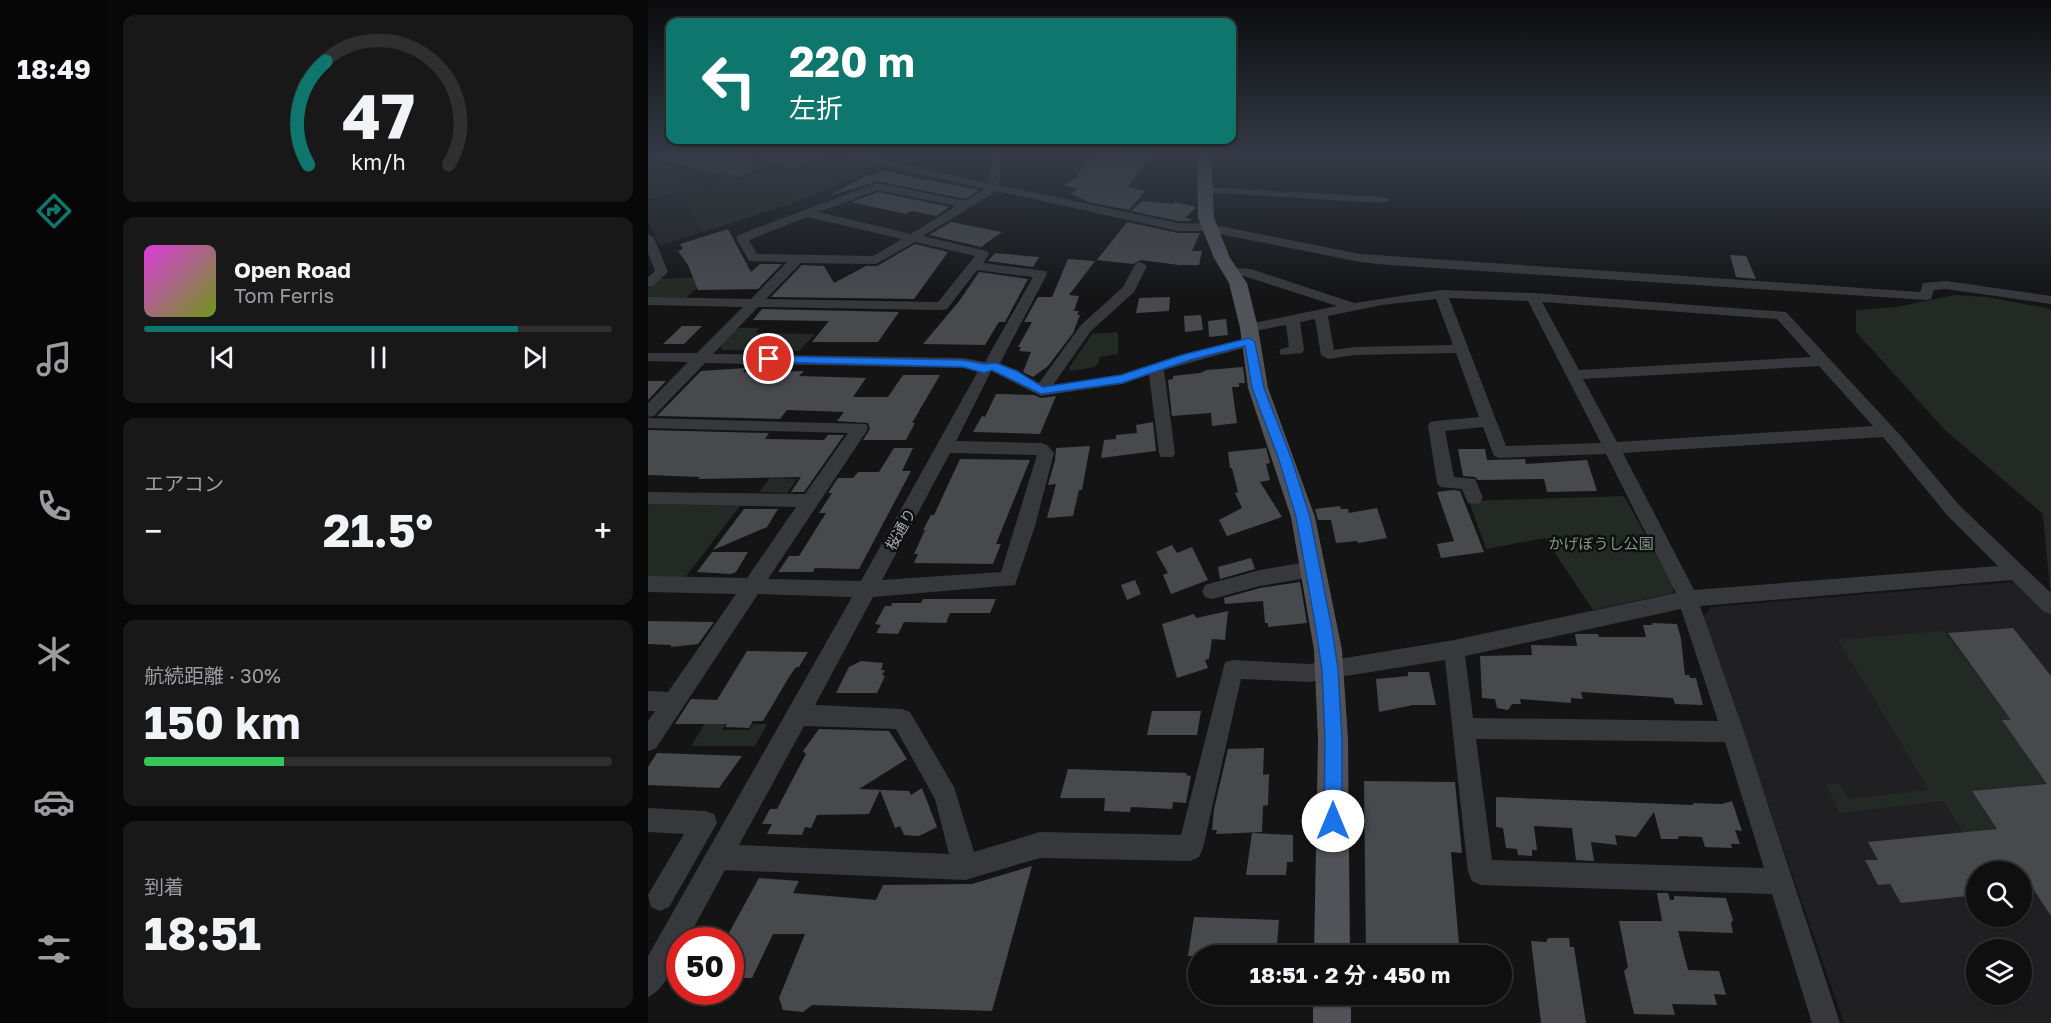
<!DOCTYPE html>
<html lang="ja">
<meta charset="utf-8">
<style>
:root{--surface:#0f0f10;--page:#181819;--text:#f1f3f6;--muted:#9b9c9f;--line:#2f2f30;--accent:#0f766e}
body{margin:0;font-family:"Golos Text","Noto Sans JP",sans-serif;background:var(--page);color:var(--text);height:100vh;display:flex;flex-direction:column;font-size:22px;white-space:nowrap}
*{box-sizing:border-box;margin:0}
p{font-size:20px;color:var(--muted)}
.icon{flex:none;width:33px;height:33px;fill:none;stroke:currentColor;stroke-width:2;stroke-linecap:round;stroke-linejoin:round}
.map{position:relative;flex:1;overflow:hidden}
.details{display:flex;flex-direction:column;gap:15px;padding:15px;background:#080809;width:540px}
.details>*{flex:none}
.top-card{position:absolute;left:18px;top:18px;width:570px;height:126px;border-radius:12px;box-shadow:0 2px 4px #0004,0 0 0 2px var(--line);background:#0f766e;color:#fff;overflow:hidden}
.buttons{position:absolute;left:1318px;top:861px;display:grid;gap:12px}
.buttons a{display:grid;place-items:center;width:66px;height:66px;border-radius:50%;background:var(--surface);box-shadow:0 2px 4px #0004,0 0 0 2px var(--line);font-size:30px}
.speed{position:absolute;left:18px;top:927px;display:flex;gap:12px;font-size:30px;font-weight:700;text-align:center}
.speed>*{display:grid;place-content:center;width:78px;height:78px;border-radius:50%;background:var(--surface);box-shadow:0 2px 4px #0004,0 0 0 2px var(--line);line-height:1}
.speed .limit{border:9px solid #d22;background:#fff;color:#111}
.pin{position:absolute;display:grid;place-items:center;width:51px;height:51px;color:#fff;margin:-26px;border:3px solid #fff;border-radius:50%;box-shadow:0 2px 6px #0007}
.me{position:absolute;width:66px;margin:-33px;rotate:0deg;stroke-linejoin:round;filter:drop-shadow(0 0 4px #0008)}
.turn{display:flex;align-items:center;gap:21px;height:126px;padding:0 24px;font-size:27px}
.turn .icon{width:78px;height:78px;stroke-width:2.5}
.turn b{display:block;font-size:42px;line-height:51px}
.big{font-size:45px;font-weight:700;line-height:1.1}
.details .card{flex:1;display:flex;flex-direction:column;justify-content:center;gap:9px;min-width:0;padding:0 21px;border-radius:12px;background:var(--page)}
.details .dial{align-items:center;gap:0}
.dial svg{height:156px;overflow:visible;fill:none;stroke:var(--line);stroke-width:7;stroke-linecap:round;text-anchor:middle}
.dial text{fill:var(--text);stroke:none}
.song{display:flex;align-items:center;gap:18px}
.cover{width:72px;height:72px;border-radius:9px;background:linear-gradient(135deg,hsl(300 70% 55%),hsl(80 70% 35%))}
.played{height:6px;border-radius:3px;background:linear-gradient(90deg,var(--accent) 80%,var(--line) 80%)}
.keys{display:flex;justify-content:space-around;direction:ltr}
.heat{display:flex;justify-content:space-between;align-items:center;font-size:33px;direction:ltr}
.charge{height:9px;border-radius:4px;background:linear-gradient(90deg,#34c759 30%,var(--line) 0)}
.trip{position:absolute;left:540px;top:945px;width:324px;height:60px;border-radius:30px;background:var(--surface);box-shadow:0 2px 4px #0004,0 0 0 2px var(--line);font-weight:700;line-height:60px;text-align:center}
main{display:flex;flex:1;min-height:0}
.tabs{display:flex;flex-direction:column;width:108px;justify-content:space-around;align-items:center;background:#060606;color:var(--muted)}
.tabs .icon{width:42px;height:42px}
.tabs .selected{color:var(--accent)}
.tabs b{font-size:27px;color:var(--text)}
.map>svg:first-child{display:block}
.built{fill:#202022;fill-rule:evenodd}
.green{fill:#232924}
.building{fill:#48494d}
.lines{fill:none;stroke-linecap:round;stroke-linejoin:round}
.minor{fill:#37383c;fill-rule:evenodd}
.major{fill:#525358;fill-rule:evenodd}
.route{fill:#1a73e8;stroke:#114b97;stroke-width:1.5}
.labels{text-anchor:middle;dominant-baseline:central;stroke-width:5;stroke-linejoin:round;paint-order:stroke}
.street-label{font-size:15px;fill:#a7aab4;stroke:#0f0f10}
.park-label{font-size:15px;fill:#819c85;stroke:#0f0f10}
</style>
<main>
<nav class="tabs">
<b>18:49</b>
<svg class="icon selected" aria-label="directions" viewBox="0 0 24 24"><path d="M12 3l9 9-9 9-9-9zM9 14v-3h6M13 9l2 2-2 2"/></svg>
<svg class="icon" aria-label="music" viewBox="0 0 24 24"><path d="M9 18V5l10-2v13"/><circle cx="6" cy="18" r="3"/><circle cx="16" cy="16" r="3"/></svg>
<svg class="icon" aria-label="phone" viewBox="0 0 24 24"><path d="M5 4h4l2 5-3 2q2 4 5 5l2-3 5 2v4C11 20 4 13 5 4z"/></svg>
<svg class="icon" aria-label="climate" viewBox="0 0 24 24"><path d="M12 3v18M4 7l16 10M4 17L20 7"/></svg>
<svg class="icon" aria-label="car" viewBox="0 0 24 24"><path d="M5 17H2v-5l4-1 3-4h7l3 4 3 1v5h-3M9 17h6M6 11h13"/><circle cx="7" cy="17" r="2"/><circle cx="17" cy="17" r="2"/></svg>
<svg class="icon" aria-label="filters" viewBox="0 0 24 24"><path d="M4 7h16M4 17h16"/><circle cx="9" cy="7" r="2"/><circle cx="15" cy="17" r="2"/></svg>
</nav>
<section class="details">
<div class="card dial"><svg viewBox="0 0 100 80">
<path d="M14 69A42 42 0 1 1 86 69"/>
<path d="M14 69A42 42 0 0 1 23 16" stroke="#0f766e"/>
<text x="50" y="56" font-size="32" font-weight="700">47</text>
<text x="50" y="72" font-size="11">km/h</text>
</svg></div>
<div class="card">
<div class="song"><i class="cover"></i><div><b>Open Road</b><p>Tom Ferris</p></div></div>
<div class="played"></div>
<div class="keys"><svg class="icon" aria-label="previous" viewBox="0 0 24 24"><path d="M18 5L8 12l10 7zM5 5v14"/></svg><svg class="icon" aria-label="pause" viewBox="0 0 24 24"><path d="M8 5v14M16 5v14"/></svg><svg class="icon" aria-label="next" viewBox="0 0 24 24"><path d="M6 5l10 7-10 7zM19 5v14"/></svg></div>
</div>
<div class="card"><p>エアコン</p>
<div class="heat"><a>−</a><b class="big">21.5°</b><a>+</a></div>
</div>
<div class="card"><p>航続距離 · 30%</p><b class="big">150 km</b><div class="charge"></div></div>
<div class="card"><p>到着</p><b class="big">18:51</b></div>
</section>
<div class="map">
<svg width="1403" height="1023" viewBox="0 0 1403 1023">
<rect width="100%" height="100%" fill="#141415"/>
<g class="built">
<path d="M 0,153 L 78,153 L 96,158 L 108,153 L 181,153 L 237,165 L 139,205 L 12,246 L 0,222 L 0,201 L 55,188 L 15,160 L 0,162 Z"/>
<path d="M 1367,582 L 1403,614 L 1403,1023 L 1196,1023 L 1055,617 L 1063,607 ZM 1329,872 L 1374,872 L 1374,916 L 1329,916 ZM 1329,950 L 1374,950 L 1374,994 L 1329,994 Z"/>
</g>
<g class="green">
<path d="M 13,160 L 53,189 L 95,178 L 127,166 L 191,184 L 139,205 L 55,232 L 34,193 L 0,200 L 0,162 Z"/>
<path d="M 61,277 L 38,298 L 0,298 L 0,289 L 11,279 Z"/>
<path d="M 1307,295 L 1339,297 L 1403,309 L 1403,601 L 1395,514 L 1297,430 L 1208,332 L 1208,310 L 1249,307 Z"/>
<path d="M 89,328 L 111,328 L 108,333 L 167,334 L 151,351 L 74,350 L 72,345 Z"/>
<path d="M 470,332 L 470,354 L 452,357 L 451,363 L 446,367 L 423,371 L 421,368 L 444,334 Z"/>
<path d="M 122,478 L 149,479 L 139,493 L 111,492 Z"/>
<path d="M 976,496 L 1026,587 L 1025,593 L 945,610 L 897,538 L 838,549 L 821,501 Z"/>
<path d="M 0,504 L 92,506 L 36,579 L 0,578 Z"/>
<path d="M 1296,631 L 1363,720 L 1355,721 L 1403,790 L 1325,791 L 1349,829 L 1315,833 L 1296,801 L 1191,813 L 1178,784 L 1192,784 L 1201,799 L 1281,790 L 1190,640 Z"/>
<path d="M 67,707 L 80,718 L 74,730 L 101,730 L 105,724 L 119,724 L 107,746 L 43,746 Z"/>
</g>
<g class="building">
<path d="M 10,153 L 73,153 L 117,165 L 91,177 L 71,171 L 66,174 L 9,158 Z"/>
<path d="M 107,153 L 178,153 L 146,169 L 107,159 Z"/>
<path d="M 486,153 L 506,153 L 480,186 L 497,191 L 481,210 L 440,202 L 423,194 L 429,189 L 416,185 L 432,176 L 428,175 L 446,155 L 484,158 Z"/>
<path d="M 234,170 L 260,176 L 331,190 L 317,199 L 229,181 L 179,197 L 219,175 L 223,176 Z"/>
<path d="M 230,192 L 302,207 L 288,216 L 264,211 L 258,214 L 203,202 Z"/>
<path d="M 494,201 L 525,204 L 527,202 L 548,207 L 537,218 L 544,219 L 542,221 L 530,221 L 483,211 Z"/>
<path d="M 303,222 L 354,232 L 333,247 L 281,235 Z"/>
<path d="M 479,222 L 530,233 L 552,233 L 544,251 L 554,251 L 551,265 L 531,265 L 493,260 L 485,264 L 449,260 Z"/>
<path d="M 80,229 L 103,272 L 112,264 L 134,264 L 110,289 L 50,290 L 40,265 L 30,251 L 35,249 L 32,244 Z"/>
<path d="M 267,244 L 300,252 L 266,299 L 123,297 L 154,265 L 176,266 L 186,283 L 218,266 L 229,266 Z"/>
<path d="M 347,253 L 391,257 L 385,267 L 340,261 Z"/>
<path d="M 1082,255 L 1098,256 L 1108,279 L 1088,277 Z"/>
<path d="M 420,259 L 447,261 L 421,295 L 431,296 L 426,311 L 431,311 L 429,315 L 432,315 L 425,333 L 400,366 L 385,377 L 375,372 L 383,352 L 371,351 L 373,347 L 370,347 L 384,322 L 376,322 L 390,297 L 404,297 Z"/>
<path d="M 331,272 L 380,279 L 357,322 L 351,322 L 349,325 L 337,345 L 275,344 L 312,300 Z"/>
<path d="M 522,297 L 521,311 L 488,313 L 491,298 Z"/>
<path d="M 114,309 L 251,312 L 230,342 L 164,342 L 181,321 L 105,320 Z"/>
<path d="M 553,315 L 555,330 L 537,332 L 536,316 Z"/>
<path d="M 578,319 L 580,335 L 561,337 L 560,321 Z"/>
<path d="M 34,326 L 54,326 L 36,344 L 15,344 Z"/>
<path d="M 595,367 L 597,383 L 591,383 L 591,387 L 584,387 L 589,423 L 564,426 L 563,413 L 524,416 L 520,380 L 525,379 L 525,376 L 552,373 L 559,370 Z"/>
<path d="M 98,368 L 95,372 L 156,371 L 151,376 L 218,378 L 205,397 L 240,397 L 255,375 L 292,375 L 264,423 L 267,423 L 258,440 L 215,440 L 222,429 L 220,423 L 189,421 L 196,412 L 139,410 L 132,419 L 9,416 L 53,371 Z"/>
<path d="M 0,381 L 18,381 L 0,400 Z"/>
<path d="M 348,394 L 386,395 L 393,398 L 408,396 L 392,434 L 325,432 L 334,416 L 337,417 Z"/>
<path d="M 505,422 L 508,451 L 453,458 L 456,440 L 468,439 L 468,435 L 489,433 L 488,425 Z"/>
<path d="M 0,430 L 121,433 L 117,439 L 176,440 L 180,435 L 196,435 L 156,492 L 143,492 L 153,477 L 50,479 L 52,477 L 0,475 Z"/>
<path d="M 442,446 L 434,490 L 431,490 L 425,516 L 399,518 L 408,484 L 400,485 L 407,460 L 408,448 Z"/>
<path d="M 246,448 L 265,448 L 254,471 L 263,471 L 211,569 L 167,568 L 165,572 L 130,572 L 141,556 L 151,556 L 178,513 L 171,513 L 184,493 L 180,493 L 190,478 L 205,478 L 210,472 L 231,472 Z"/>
<path d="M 618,448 L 622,463 L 618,464 L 622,480 L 612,482 L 634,517 L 579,536 L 571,520 L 594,508 L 587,493 L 590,492 L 584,468 L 582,468 L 580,452 Z"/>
<path d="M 810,449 L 837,449 L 839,460 L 877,459 L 878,464 L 939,460 L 949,491 L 899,492 L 896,479 L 830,480 L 827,477 L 815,476 Z"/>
<path d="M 312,459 L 382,460 L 348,544 L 353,544 L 345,564 L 266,563 L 270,554 L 266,554 L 277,530 L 275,530 L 283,515 L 286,515 Z"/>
<path d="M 805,490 L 812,491 L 836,552 L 793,558 L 789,544 L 806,541 L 789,492 Z"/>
<path d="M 692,506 L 693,509 L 700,509 L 701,513 L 729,508 L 739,538 L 710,543 L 709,541 L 688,543 L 683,520 L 670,520 L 667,509 Z"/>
<path d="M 96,509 L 130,509 L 119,527 L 65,550 Z"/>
<path d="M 524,545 L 529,553 L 544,547 L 560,580 L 523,594 L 515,575 L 520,573 L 508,552 Z"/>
<path d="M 64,552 L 100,552 L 88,572 L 83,574 L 49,572 Z"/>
<path d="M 603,558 L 607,569 L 572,579 L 570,567 Z"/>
<path d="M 487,580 L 493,594 L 479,600 L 473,585 Z"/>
<path d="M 652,582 L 659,623 L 620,627 L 620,623 L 617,623 L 615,601 L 577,604 L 576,598 L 612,588 Z"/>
<path d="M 275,599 L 348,599 L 342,613 L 302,613 L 298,623 L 256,622 L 250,634 L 228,633 L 233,625 L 227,624 L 237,606 L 243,606 L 244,603 L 273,603 Z"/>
<path d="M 580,611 L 577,640 L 564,639 L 561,659 L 557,660 L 560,668 L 529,678 L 514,624 L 546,614 L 548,618 Z"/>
<path d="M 0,621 L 66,622 L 50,644 L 23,647 L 23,645 L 0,644 Z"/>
<path d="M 1004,623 L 1029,624 L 1033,639 L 1037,675 L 1041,675 L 1042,678 L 1048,678 L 1055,705 L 1027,704 L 1025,698 L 933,692 L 935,699 L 923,698 L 923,703 L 872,699 L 873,704 L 864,704 L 860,710 L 849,708 L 847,699 L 834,698 L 832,656 L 884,655 L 883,645 L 929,646 L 927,634 L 950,634 L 951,637 L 998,637 L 995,625 L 1004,625 Z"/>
<path d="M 1365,628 L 1403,676 L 1403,916 L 1386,890 L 1374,891 L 1374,872 L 1329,872 L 1329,895 L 1253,903 L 1242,884 L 1230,885 L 1217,860 L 1230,860 L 1220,842 L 1349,829 L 1324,791 L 1399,784 L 1354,720 L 1363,720 L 1300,633 Z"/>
<path d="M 99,651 L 160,652 L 151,667 L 148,667 L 141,677 L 115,721 L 105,721 L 101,728 L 77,727 L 79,724 L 27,724 L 43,699 L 69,700 Z"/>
<path d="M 213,661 L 235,663 L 233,670 L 237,670 L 234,675 L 237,676 L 229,693 L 188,693 L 201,667 Z"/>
<path d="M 760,672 L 781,672 L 788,705 L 765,705 L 731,712 L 728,679 L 760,676 Z"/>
<path d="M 504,711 L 553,711 L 549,735 L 499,735 Z"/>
<path d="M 171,729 L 241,731 L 259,759 L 211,789 L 261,791 L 263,795 L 274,788 L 289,827 L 271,836 L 256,835 L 252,826 L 247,828 L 232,790 L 221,814 L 169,815 L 163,828 L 157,827 L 154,835 L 119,834 L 124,824 L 114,824 L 122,809 L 129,809 L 158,754 L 155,751 Z"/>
<path d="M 616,748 L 615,775 L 621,774 L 620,805 L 615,806 L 614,832 L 568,834 L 569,830 L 564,830 L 566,809 L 580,749 Z"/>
<path d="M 9,753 L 94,756 L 71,788 L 0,785 L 0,767 Z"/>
<path d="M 420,769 L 539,773 L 538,775 L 543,776 L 538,803 L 525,802 L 524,809 L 483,807 L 482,812 L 456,811 L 457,798 L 412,798 Z"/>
<path d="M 716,781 L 807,782 L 814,853 L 803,852 L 812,956 L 718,956 Z"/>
<path d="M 848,797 L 1045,805 L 1045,803 L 1074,804 L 1084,801 L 1094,831 L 1087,830 L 1092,844 L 1083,844 L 1084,848 L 1057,847 L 1054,837 L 1031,836 L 1030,839 L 1013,839 L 1006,812 L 988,837 L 967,835 L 969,845 L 943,842 L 946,861 L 928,860 L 924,828 L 886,826 L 889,850 L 884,850 L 884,856 L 870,855 L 869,849 L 858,848 L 855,828 L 848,827 Z"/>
<path d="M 604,833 L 645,835 L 645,862 L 639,862 L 638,875 L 598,875 Z"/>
<path d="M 384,866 L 344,1011 L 164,1005 L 155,1012 L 135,1010 L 131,998 L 157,934 L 125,934 L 104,978 L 82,978 L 82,940 L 77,940 L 111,878 L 151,881 L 145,893 L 228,900 L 235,885 L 324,884 Z"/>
<path d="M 1009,893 L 1020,893 L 1022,900 L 1026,900 L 1026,896 L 1078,898 L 1085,920 L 1083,923 L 1085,933 L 1030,931 L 1040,970 L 1071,971 L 1078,995 L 1066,994 L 1069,1005 L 1024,1004 L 1027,1015 L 986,1014 L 976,971 L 980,967 L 971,921 L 1014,921 Z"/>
<path d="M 546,917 L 631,920 L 628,956 L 540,956 Z"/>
<path d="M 900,938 L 921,938 L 922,947 L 926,947 L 938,1023 L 893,1023 L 883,941 L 898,942 Z"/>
</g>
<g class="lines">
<g class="minor">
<path d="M 186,153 L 207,153 L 340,183 L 345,153 L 355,153 L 351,185 L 530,223 L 561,224 L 712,254 L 1272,292 L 1275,283 L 1298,281 L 1403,296 L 1403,304 L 1298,289 L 1286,290 L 1283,299 L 1278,300 L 742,265 L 712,262 L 557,231 L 530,231 L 349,191 L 275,236 L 339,251 L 341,254 L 335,263 L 398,271 L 399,274 L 352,363 L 391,383 L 433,325 L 475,287 L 488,263 L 493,262 L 499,266 L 486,292 L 443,331 L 405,385 L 472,375 L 533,355 L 601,338 L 608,342 L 606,345 L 516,370 L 527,453 L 525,457 L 513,457 L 511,453 L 501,375 L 474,384 L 393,396 L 343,371 L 308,441 L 393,443 L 399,445 L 406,453 L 387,526 L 367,585 L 225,597 L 167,705 L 254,709 L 262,712 L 306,787 L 326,852 L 392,832 L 533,835 L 577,662 L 585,660 L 661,664 L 806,640 L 1028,593 L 958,454 L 852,458 L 846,456 L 835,427 L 797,431 L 806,477 L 827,479 L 835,498 L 832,503 L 826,504 L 820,503 L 814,489 L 792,487 L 789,483 L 780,426 L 782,422 L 788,421 L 831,417 L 808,353 L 707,355 L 680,359 L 673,355 L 667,319 L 652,322 L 656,350 L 654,353 L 633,355 L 631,352 L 633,349 L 641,347 L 638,325 L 601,332 L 594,328 L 596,325 L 689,306 L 596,276 L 577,273 L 576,270 L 577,267 L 603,269 L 706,303 L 793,290 L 885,293 L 1138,312 L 1253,436 L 1311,505 L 1403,593 L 1403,614 L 1396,612 L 1364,580 L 1052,606 L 1096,732 L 1192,1023 L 1164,1023 L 1124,894 L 833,885 L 824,881 L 820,872 L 797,660 L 661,682 L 593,679 L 555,848 L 551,857 L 542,861 L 392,858 L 317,880 L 77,870 L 39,940 L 32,940 C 32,958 17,990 0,997 L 0,956 L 204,597 L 110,594 L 8,748 L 0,751 L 0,721 L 7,711 L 0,711 L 0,691 L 20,692 L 88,594 L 0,592 L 0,576 L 99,578 L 148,507 L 0,504 L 0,492 L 157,494 L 200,433 L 0,428 L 0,418 L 218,424 L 220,428 L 218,432 L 120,579 L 213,581 L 329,373 L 328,370 L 315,368 L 57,363 L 6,416 L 0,417 L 0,403 L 40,362 L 0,361 L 0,353 L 49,353 L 95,307 L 0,305 L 0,297 L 103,299 L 139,262 L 101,261 L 88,238 L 90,235 L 229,183 L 317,201 L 337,189 ZM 230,190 L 308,206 L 263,234 L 171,212 ZM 159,217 L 254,239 L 225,256 L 109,254 L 101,240 ZM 267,242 L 327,256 L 290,302 L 118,299 L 153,263 L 228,264 ZM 329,270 L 385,277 L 337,362 L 315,358 L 65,354 L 110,307 L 294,310 L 299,309 ZM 801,298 L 880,301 L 953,443 L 858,446 ZM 788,299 L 805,345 L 707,347 L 686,350 L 680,316 L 734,305 ZM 894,302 L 1129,319 L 1163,357 L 931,370 ZM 1171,366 L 1225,426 L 969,442 L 935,379 ZM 1235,437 L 1299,515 L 1350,566 L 1046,590 L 975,453 ZM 302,453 L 389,455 L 353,572 L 234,580 ZM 1033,609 L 1070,721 L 825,718 L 817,656 ZM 156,726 L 248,729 L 287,799 L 301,854 L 91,845 ZM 828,739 L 1077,742 L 1116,868 L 844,860 Z"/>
<path d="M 556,187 L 736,197 L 742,200 L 736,203 L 552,192 L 552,188 Z"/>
<path d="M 0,234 L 6,238 L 20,272 L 5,286 L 0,287 L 0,277 L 7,271 L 0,253 Z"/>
<path d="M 664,561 L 671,564 L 674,569 L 671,574 L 664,577 L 612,586 L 564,599 L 557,597 L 554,591 L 557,585 L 564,583 L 612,570 Z"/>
<path d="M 0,808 L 57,811 L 66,814 L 69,823 L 21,907 L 12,911 L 3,907 L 0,895 L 36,834 L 0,832 Z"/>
</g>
<g class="major">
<path d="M 549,153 L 563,153 L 566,218 L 582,258 L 599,283 L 610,328 L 620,388 L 667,517 L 694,650 L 700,739 L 702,956 L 666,956 L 670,739 L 666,650 L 643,517 L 600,388 L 592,328 L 581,283 L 566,258 L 550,218 Z"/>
<rect x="665" y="994" width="38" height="29"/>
</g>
</g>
<linearGradient id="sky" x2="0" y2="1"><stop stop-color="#0b0b0c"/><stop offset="0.52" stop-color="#343a46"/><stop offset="1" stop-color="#343a46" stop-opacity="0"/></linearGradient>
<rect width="1403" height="297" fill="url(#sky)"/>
<path class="route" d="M 601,338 L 607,342 L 616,388 L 644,460 L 662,517 L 684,629 L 690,670 L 694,739 L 694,821 L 691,828 L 685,831 L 678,828 L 676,821 L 677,739 L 674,670 L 668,629 L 648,517 L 631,460 L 604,388 L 597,346 L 542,360 L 474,383 L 393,394 L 344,370 L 336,373 L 315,367 L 121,362 L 115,359 L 121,356 L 315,360 L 337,364 L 348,363 L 369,371 L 395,387 L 473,375 L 534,355 Z"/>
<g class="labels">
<g class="street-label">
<text transform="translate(252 529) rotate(-61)">桜通り</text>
</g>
<g class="park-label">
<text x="953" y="543">かげぼうし公園</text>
</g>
</g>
</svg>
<div class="buttons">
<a><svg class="icon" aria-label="search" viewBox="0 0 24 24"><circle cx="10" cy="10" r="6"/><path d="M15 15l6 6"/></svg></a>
<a><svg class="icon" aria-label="layers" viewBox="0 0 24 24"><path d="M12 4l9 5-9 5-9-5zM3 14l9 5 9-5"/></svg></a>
</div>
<div class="speed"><div class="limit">50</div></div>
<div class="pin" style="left:121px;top:359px;background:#d93025"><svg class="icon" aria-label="arrive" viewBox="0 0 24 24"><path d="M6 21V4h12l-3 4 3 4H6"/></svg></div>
<svg class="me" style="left:685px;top:821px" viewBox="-20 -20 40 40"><circle r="19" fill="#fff"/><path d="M0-13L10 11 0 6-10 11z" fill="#1a73e8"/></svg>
<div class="trip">18:51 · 2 分 · 450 m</div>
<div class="top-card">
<div class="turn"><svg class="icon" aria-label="left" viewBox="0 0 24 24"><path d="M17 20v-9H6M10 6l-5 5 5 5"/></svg><div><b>220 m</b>左折</div></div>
</div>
</div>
</main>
